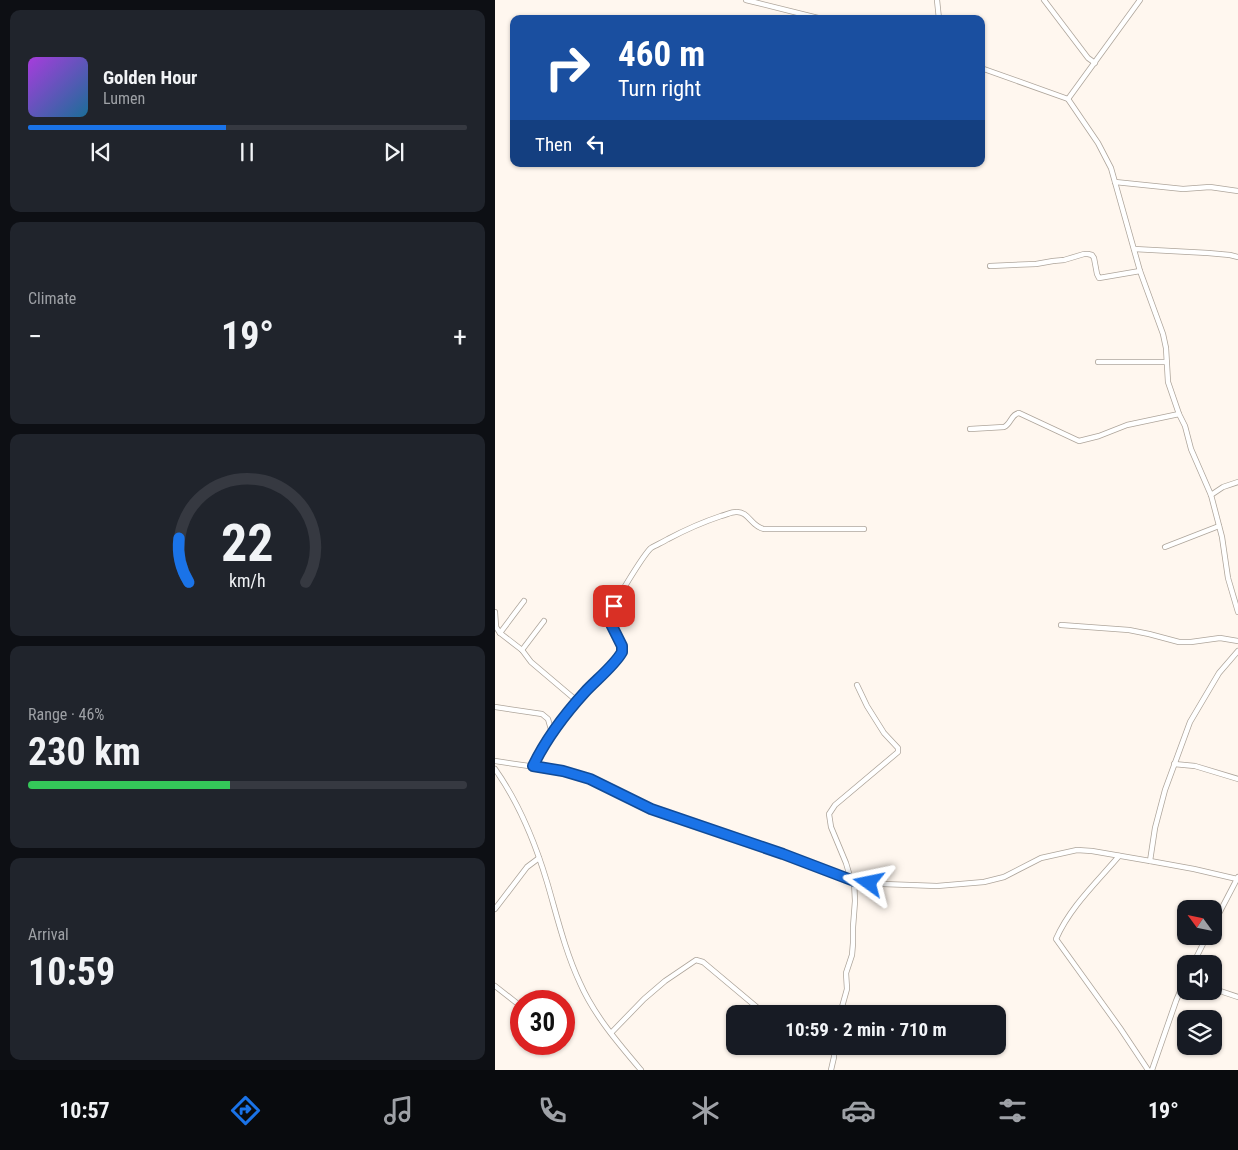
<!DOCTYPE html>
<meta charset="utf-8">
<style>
:root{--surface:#171b24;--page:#20242c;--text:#f1f3f6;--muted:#9ea1a6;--line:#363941;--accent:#1a73e8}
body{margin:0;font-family:"Roboto Condensed",sans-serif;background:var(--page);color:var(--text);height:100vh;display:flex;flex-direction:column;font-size:19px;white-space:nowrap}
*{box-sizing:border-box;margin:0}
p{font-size:16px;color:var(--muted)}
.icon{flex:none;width:28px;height:28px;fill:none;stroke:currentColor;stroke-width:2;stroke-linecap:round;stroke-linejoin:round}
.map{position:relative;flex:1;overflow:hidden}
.side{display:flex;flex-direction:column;gap:10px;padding:10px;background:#0d0f14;width:495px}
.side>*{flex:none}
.hud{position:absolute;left:15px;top:15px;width:475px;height:152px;border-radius:10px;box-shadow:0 1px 4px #0004;background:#1a4fa0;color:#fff;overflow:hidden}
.needle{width:32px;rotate:303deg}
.fabs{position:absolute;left:682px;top:900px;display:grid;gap:10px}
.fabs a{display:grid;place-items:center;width:45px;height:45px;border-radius:10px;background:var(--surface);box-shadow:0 1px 4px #0004;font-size:25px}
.speed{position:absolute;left:15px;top:990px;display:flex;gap:10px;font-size:25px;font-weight:700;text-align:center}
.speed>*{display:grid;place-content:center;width:65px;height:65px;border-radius:50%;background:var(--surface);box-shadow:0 1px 4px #0004;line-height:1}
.speed .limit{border:8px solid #d22;background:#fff;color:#111}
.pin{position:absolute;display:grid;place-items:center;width:42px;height:42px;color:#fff;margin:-21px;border-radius:10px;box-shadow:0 2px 8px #0006}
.me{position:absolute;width:55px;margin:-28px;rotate:282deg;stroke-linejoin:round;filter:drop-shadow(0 0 4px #0008)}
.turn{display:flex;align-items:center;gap:18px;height:105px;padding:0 25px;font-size:22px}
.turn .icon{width:65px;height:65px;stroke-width:2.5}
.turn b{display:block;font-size:35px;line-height:42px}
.then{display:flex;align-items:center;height:48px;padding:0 25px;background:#0003;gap:10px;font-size:19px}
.big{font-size:38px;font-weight:700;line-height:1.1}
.side .card{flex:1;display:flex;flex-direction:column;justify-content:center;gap:8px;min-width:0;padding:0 18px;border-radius:10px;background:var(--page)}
.side .dial{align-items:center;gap:0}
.dial svg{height:130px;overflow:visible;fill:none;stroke:var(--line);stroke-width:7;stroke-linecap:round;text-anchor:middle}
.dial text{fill:var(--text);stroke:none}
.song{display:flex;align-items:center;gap:15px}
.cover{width:60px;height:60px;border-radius:8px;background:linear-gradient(135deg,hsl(280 70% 55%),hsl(200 70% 35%))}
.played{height:5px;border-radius:2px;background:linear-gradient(90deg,var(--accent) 45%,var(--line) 45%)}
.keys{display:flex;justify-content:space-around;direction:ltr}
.heat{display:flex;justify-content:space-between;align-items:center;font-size:28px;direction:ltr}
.charge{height:8px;border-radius:4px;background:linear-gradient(90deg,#34c759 46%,var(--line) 0)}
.trip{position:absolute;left:231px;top:1005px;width:280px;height:50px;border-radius:10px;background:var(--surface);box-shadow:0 1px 4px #0004;font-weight:700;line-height:50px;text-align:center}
.dock{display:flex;height:80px;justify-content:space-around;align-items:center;background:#090b0e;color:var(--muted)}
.dock .icon{width:35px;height:35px}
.dock .current{color:var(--accent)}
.dock b{font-size:22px;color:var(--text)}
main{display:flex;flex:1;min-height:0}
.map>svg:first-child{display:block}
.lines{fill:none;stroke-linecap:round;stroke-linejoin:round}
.street-casing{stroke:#aea59b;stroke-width:6}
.street{stroke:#fff;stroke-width:4.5}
.route-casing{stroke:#114b97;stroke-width:12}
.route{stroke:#1a73e8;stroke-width:9}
</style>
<main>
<section class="side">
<div class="card">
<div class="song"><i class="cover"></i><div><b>Golden Hour</b><p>Lumen</p></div></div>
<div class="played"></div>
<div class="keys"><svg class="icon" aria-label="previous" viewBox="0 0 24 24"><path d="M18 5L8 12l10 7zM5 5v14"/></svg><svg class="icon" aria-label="pause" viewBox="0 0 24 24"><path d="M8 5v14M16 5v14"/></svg><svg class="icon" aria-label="next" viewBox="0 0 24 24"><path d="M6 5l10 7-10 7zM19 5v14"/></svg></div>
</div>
<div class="card"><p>Climate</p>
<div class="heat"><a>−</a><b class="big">19°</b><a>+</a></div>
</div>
<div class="card dial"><svg viewBox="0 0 100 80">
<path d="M14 69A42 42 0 1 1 86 69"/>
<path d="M14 69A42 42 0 0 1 8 42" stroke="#1a73e8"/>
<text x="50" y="56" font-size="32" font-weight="700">22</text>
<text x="50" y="72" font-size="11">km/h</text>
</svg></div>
<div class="card"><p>Range · 46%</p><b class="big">230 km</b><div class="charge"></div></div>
<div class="card"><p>Arrival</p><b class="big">10:59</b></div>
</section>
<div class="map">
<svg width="743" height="1070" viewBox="0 0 743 1070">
<rect width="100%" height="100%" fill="#fff7ef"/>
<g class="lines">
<g class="street-casing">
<g id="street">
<path d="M 251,0 L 327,19"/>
<path d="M 442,0 L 444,19"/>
<path d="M 549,0 L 593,58 L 600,63"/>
<path d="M 486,68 L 573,99 L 603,143 L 616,168 L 645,271 L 668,334 L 671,348 L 673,382 L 684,414 L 690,426 L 696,449 L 716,495 L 727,537 L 733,578 L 743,612"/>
<path d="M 573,99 L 645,0"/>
<path d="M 620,182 L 688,189 L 715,187 L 743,191"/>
<path d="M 639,249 L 713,253 L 735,255 L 743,257"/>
<path d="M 495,266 L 541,264 L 558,261 L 569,260 L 589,254 L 593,254 L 597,255 L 599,258 L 602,274 L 604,278 L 645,271"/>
<path d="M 603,362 L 671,362"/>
<path d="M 475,429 L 509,427 C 516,424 516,414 524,413 L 584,441 L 604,436 L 632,425 L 684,414"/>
<path d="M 716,495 L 728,487 L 743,482"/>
<path d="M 670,547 L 724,526"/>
<path d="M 0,612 L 1,627 L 5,633 L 27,650 L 36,662 L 82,701"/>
<path d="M 566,625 L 634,630 L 654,634 L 684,642 L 696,642 L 725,638 L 743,641"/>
<path d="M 5,633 L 29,601"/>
<path d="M 27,650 L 49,621"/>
<path d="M 0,707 L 47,714 L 53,719 L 57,733"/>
<path d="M 0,761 L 68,771 L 95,779 L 156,809 L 288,854 L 359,881 L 388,884 L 442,886 L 489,882 L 509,877 L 546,858 L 582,850 L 597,851 L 655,861 L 699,869 L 742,879 L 743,877"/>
<path d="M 679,764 L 700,766 L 743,779"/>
<path d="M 38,766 C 51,739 69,715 90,692 C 101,681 119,666 127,652 C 127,639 112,630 114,617 C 116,607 149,554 156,548 C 161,545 168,542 173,539 C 190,530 208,522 226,516 C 231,515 236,512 241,512 C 254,511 256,527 269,529 L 369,529"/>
<path d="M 0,769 C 24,803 40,842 52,882 C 62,916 70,951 85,983 C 99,1015 123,1043 146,1070"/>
<path d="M 624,856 C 602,882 575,907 561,939 L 625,1028 L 653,1070"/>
<path d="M 655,861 L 660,828 L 670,790 L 695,722 L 724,673 L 743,651"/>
<path d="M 356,880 L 351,863 L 336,827 L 334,814 L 340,805 L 403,752 L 403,748 L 389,733 L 372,706 L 362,685"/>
<path d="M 0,909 L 32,867 L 44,858"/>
<path d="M 719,923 L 742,879"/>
<path d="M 698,964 L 712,936"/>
<path d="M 0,986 L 23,1004"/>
<path d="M 719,989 L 743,997"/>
<path d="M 345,1014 L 352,989 L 351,973 L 357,955 L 358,943 L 358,927 L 360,901 L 359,881"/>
<path d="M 116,1033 L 149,999 L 170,981 L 201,960 L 208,962 L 270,1014"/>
<path d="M 336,1070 L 339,1057 L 339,1046"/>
<path d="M 657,1070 L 681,1001 L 691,977"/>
</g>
</g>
<use href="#street" class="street"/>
</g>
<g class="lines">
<g class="route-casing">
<path id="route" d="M 119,606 L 114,616 L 114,620 L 127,646 L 127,652 C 120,665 100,681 90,692 C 69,715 51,739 38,766 L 68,771 L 95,779 L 156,809 L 288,854 L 359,881 L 374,883"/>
</g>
<use href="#route" class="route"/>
</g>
</svg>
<div class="fabs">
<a><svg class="needle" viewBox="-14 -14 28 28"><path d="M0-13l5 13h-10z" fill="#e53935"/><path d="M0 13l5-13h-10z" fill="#9ea1a6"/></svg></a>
<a><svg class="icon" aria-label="sound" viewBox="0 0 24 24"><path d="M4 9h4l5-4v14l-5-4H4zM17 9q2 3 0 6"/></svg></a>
<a><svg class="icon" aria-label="layers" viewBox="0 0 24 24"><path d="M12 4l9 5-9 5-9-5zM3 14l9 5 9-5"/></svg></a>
</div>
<div class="speed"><div class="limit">30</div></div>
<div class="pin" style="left:119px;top:606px;background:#d93025"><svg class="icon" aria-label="arrive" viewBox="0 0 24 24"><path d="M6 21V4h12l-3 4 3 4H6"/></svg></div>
<svg class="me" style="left:374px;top:883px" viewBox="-20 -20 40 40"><path d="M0-17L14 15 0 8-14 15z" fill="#1a73e8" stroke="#fff" stroke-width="4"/></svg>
<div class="trip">10:59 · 2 min · 710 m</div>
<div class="hud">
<div class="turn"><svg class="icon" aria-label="right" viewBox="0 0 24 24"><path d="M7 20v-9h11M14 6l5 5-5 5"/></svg><div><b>460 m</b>Turn right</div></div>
<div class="then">Then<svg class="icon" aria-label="left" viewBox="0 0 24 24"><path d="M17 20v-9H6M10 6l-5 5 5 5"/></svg></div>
</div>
</div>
</main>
<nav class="dock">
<b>10:57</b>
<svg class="icon current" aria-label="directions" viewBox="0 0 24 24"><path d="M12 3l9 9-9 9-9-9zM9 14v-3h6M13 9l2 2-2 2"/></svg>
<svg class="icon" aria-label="music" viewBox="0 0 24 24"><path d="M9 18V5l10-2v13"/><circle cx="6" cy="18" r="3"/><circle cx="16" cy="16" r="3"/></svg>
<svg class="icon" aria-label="phone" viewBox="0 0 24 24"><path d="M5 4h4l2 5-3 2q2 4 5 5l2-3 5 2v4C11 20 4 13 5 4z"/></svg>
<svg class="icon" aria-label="climate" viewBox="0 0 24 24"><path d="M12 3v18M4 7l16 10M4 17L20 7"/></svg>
<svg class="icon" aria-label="car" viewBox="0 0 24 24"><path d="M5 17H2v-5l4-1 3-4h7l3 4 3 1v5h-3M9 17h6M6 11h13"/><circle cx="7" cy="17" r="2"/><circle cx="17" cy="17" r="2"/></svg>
<svg class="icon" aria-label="filters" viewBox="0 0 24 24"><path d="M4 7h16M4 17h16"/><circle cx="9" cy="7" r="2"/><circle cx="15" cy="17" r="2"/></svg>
<b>19°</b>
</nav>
